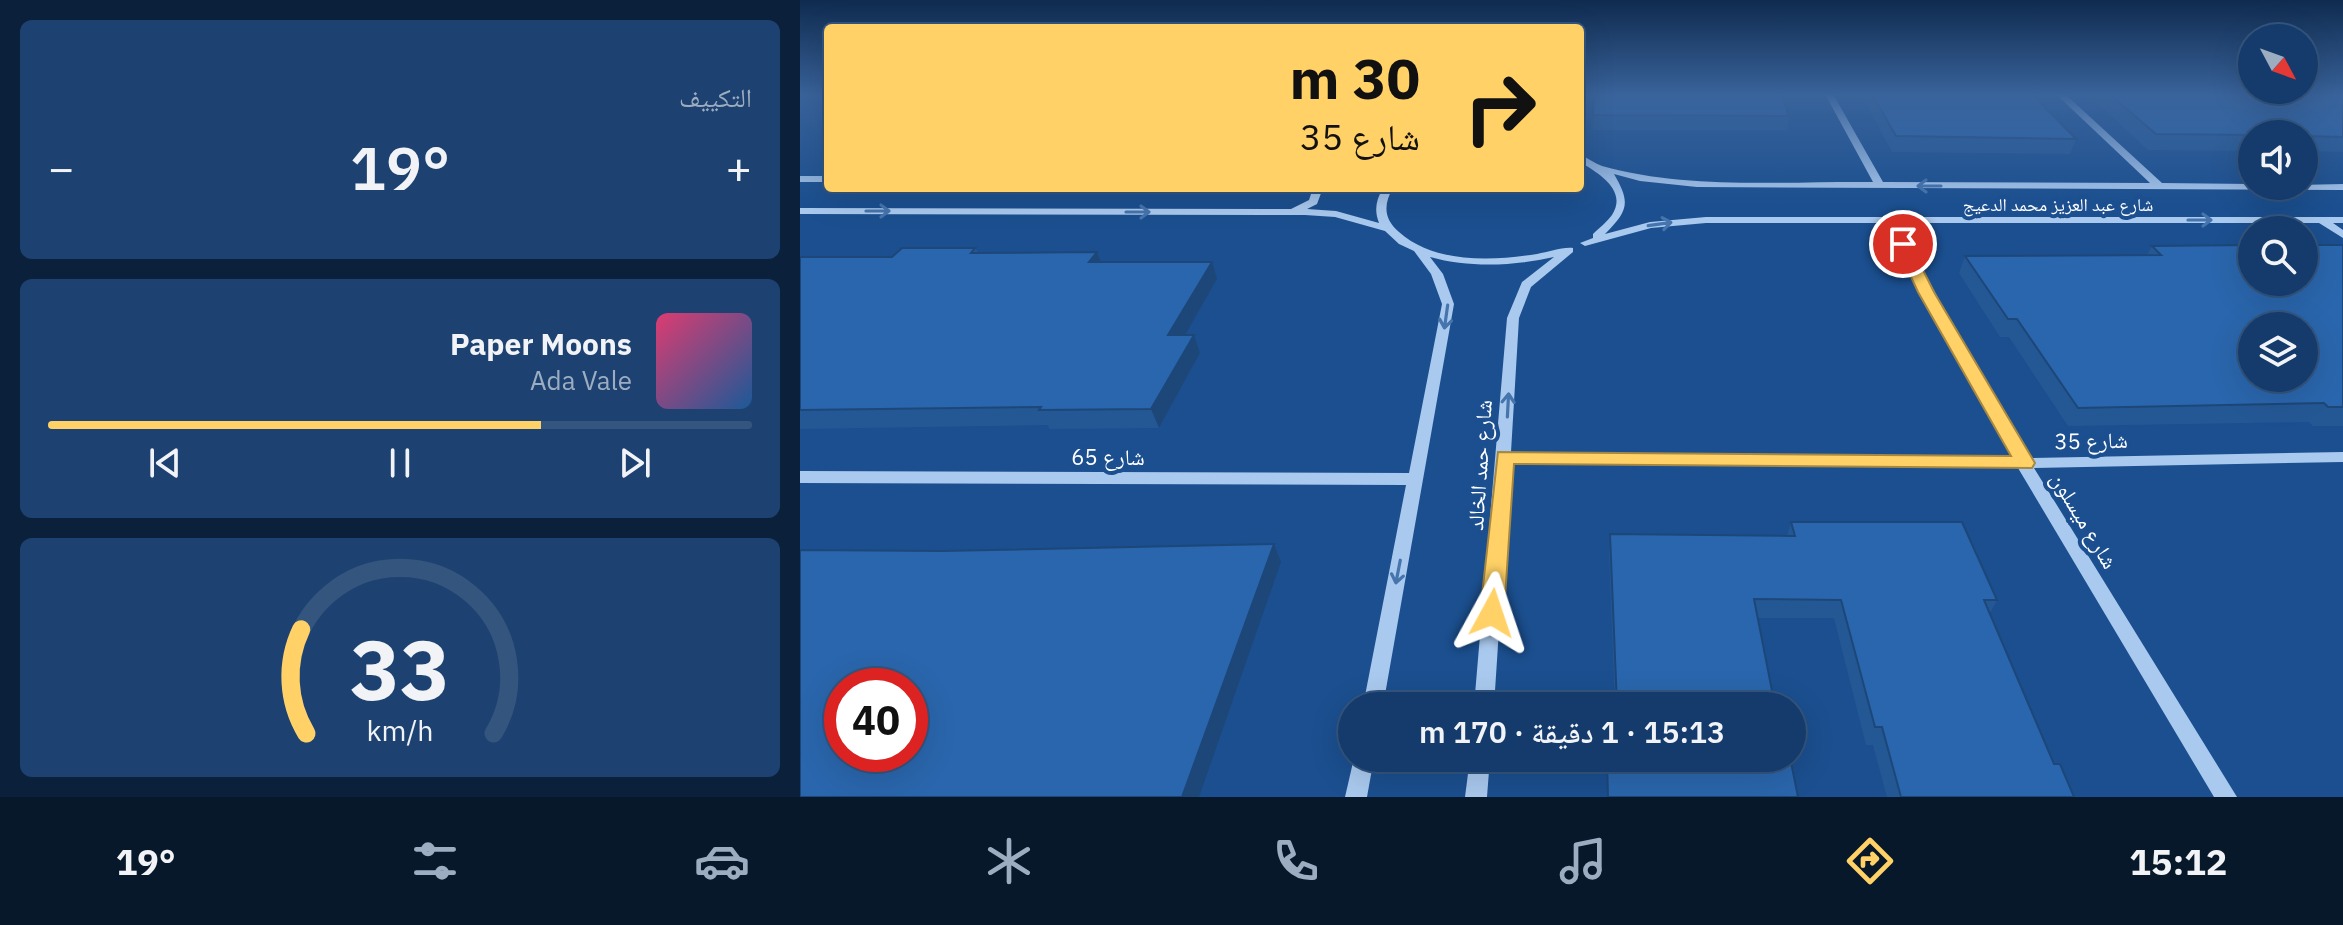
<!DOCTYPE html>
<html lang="ar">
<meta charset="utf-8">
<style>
:root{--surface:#143b6b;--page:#1d4271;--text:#f1f3f6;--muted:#9dadc1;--line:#33557e;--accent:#ffd166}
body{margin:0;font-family:"IBM Plex Sans","Noto Naskh Arabic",sans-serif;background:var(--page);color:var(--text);direction:rtl;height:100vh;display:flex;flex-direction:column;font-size:30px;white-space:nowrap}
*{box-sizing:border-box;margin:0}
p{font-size:26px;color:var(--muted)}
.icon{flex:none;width:44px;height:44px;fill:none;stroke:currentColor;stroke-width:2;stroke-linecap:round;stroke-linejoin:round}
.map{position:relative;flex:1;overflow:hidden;direction:ltr}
.drawer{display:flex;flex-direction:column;gap:20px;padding:20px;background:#0b203b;width:800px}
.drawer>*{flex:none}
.banner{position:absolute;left:24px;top:24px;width:760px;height:168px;border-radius:8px;box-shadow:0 8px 32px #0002,0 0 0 2px var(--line);direction:rtl;background:#ffd166;color:#111;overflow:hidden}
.needle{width:52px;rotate:131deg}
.fabs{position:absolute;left:1438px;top:24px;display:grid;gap:16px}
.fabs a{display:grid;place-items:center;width:80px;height:80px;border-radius:50%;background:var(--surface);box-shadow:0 8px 32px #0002,0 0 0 2px var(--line);font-size:40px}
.speed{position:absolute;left:24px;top:668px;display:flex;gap:16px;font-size:40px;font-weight:700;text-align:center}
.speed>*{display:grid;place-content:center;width:104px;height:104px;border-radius:50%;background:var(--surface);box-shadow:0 8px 32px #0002,0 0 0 2px var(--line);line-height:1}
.speed .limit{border:12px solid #d22;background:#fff;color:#111}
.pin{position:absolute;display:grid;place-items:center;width:68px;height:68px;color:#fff;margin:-34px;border:4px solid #fff;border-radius:50%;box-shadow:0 2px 8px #0007}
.me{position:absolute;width:88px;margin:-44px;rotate:5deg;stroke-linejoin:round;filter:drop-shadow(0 0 6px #0008)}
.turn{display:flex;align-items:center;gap:28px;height:168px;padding:0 32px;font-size:36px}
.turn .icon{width:104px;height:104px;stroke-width:2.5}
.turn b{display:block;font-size:56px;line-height:68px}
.big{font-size:60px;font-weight:600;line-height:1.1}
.drawer .tile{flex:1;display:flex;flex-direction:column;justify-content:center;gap:12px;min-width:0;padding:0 28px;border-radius:12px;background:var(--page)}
.drawer .dial{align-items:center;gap:0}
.dial svg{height:208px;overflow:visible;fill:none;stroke:var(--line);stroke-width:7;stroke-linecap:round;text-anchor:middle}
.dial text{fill:var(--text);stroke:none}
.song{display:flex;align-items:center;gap:24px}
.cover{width:96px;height:96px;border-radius:12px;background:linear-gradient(135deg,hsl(340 70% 55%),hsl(210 70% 35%))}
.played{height:8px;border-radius:4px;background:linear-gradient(90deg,var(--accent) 70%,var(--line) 70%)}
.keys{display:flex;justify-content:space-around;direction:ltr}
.heat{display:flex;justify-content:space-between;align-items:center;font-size:44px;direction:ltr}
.trip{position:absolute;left:538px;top:692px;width:468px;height:80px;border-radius:40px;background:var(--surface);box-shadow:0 8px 32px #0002,0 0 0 2px var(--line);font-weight:600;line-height:80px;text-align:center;direction:rtl}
.dock{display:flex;height:128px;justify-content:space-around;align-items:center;background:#08182b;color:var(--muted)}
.dock .icon{width:56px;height:56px}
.dock .on{color:var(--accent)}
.dock b{font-size:36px;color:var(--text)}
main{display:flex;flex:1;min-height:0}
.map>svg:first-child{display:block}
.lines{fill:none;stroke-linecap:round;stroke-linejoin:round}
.minor{fill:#a9c9ee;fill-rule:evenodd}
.wall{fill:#245895}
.shaded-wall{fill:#1d4779}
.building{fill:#2a66ad;stroke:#1d4779;stroke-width:2;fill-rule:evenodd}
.oneway{stroke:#4674ac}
.route{fill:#ffd166;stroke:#a68842;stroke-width:2}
.labels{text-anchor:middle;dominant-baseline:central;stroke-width:8;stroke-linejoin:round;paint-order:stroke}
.far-street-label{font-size:18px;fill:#fff;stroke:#1b4f8f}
.street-label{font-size:22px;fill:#fff;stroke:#1b4f8f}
</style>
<main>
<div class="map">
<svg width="1543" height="797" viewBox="0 0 1543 797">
<rect width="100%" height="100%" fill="#1b4f8f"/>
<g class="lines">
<g class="minor">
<path d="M 1025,94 L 1033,94 L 1083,182 L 1350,183 L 1256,94 L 1265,94 L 1362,183 L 1452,184 L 1452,186 L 1543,184 L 1543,190 L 897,187 L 840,181 L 814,174 C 831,203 828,211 805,234 L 850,222 L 906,217 L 1543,217 L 1543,223 L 1533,223 L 1543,230 L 1543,238 L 1519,223 L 1098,223 L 1175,367 L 1227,458 L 1543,452 L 1543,462 L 1234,468 L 1437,797 L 1414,797 L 1218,468 L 710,462 L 694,706 L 674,706 L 707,318 L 722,282 L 754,257 C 713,266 670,268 630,257 L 643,274 L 654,304 L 583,706 L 563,706 L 606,485 L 0,483 L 0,471 L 609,473 L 642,304 L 631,274 L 614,251 L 599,244 L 585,231 L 535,217 L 505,215 L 0,214 L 0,208 L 491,209 L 509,200 L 513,188 L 523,188 L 517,204 L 507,209 L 536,211 L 579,223 C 574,210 576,200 583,188 L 593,188 C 583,205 584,219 599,232 C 635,264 693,261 737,254 C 749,252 761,247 773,248 L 773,252 L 731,287 L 719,318 L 711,452 L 1212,457 L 1161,367 L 1088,223 L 906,223 L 851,228 L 785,246 L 780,243 L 793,238 L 793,234 C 799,228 807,222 812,215 C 828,190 798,173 780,162 L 780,155 C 788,158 794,163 802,166 C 887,190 985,181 1073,182 Z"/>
<rect x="0" y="176" width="28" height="6"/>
<path d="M 554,758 L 574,758 L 567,797 L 545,797 Z"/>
<path d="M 670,758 L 690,758 L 687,797 L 665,797 Z"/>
</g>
</g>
<g class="wall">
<path d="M 1061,94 L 1232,94 L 1276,139 L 1270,154 L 1092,152 Z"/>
<path d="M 1288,94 L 1543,94 L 1543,152 L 1504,151 L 1504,134 L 1452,134 L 1452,151 L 1348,150 Z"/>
<path d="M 793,115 L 989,116 L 987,130 L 793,130 Z"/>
<path d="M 1543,245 L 1543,426 L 1513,426 L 1509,422 L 1268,426 L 1209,337 L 1200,337 L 1159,273 L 1165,256 L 1347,255 L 1352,246 Z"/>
<path d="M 175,248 L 178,252 L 297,252 L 301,262 L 417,279 L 385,335 L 400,353 L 359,428 L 249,429 L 248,425 L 0,429 L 0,257 L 92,257 Z"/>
<path d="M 991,522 L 1197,600 L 1190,613 L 1254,764 L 1274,797 L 1087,797 L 1073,745 L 1066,745 L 1034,618 L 958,618 L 975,706 L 815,706 L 809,553 L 810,534 L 987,536 Z"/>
<path d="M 817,758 L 985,758 L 998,797 L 807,797 L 807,761 L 817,761 Z"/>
</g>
<g class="shaded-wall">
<path d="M 297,252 L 304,269 L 289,262 Z"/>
<path d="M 412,262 L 417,279 L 375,353 L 368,335 Z"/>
<path d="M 394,335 L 400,353 L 359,428 L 351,409 Z"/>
<path d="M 474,544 L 481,562 L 399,797 L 382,797 Z"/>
</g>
<g class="building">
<path d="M 794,94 L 981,94 L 989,116 L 793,115 Z"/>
<path d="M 1072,94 L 1232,94 L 1276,139 L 1096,136 Z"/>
<path d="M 1309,94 L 1543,94 L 1543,137 L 1504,136 L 1504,134 L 1452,134 L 1452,135 L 1356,134 Z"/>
<path d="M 1452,245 L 1452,282 L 1504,282 L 1504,245 L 1543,245 L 1543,407 L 1528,407 L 1524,403 L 1278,408 L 1217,319 L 1208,319 L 1165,256 L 1361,255 L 1352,246 ZM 1452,326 L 1504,326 L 1504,378 L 1452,378 Z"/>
<path d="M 102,248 L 175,248 L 171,253 L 297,252 L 289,262 L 412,262 L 368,335 L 394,335 L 351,409 L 239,410 L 241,407 L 0,410 L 0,257 L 92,257 Z"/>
<path d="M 991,522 L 1162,522 L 1197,600 L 1184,600 L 1254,764 L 1260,764 L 1274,797 L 1101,797 L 1082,727 L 1075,727 L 1041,600 L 954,599 L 975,706 L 817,706 L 810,534 L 995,536 Z"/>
<path d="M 474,544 L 382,797 L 0,797 L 0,550 L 142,551 ZM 42,686 L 110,686 L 110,754 L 42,754 Z"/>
<path d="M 819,758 L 985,758 L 985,762 L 991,762 L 998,797 L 808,797 L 807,761 L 819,761 Z"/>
</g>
<defs><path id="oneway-shaft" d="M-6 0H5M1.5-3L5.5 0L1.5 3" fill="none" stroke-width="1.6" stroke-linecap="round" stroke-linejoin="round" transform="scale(2)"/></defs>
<g class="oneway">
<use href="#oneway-shaft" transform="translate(1129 186) rotate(-180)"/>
<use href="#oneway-shaft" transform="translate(78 211)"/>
<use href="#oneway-shaft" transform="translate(338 212)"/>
<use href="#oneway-shaft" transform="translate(1400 220)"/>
<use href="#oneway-shaft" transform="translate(860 224) rotate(-8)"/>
<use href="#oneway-shaft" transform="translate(646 317) rotate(98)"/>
<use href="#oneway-shaft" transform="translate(708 405) rotate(-87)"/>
<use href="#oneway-shaft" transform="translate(598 572) rotate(101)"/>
</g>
<linearGradient id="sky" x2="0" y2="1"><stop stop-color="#0f2b4f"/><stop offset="0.46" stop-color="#39639b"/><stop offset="1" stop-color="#39639b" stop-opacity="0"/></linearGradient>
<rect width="1543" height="206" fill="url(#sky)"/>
<path class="route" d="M 1103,239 L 1110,244 L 1134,292 L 1235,463 L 1232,468 L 714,464 L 704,613 L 700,620 L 692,623 L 683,620 L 680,613 L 698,452 L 1211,456 L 1118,292 L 1096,244 Z"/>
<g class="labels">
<g class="far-street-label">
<text x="1258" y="204">شارع عبد العزيز محمد الدعيج</text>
</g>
<g class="street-label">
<text transform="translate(1291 440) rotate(-1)">شارع 35</text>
<text x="308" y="456">شارع 65</text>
<text transform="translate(679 465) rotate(-86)">شارع حمد الخالد</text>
<text transform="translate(1285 520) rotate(59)">شارع ميسلون</text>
</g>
</g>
</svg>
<div class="fabs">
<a><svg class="needle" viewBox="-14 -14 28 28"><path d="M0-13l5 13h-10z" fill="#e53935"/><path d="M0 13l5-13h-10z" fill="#9dadc1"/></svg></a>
<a><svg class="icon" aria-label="sound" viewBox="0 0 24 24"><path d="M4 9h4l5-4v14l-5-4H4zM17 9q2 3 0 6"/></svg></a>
<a><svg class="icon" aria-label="search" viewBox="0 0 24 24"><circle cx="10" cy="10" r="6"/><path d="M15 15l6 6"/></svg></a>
<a><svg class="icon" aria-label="layers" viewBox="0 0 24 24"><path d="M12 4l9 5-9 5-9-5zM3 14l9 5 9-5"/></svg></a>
</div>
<div class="speed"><div class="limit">40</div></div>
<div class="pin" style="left:1103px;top:244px;background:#d93025"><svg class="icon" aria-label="arrive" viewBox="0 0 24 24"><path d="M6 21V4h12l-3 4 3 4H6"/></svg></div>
<svg class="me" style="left:692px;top:613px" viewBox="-20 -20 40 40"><path d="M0-17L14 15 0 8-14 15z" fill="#ffd166" stroke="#fff" stroke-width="4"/></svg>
<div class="trip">15:13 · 1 دقيقة · 170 m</div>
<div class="banner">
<div class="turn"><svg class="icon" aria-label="right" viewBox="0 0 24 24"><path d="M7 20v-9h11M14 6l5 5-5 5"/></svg><div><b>30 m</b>شارع 35</div></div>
</div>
</div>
<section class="drawer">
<div class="tile"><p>التكييف</p>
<div class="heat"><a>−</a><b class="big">19°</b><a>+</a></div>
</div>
<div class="tile">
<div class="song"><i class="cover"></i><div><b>Paper Moons</b><p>Ada Vale</p></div></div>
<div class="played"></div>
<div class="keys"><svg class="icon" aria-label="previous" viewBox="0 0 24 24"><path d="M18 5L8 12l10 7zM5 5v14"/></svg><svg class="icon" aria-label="pause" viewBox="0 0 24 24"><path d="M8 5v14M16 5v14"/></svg><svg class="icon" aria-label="next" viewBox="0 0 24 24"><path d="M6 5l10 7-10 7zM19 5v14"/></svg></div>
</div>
<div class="tile dial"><svg viewBox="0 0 100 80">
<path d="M14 69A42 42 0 1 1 86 69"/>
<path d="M14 69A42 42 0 0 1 12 29" stroke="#ffd166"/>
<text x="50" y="56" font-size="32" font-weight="700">33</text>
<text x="50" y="72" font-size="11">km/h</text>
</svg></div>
</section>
</main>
<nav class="dock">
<b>15:12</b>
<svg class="icon on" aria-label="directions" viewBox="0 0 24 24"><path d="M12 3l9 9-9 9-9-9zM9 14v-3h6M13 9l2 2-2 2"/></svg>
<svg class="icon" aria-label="music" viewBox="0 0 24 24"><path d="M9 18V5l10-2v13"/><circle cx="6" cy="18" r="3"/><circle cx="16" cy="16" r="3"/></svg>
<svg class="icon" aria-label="phone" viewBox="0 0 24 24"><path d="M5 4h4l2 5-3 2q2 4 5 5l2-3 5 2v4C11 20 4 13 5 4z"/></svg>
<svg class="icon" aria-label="climate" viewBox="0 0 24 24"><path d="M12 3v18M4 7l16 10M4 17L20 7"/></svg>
<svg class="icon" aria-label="car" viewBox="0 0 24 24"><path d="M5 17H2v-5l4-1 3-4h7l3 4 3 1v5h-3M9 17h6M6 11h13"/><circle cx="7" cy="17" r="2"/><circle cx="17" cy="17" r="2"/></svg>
<svg class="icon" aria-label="filters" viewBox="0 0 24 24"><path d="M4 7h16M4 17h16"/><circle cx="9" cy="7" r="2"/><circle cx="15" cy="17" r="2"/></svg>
<b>19°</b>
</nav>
